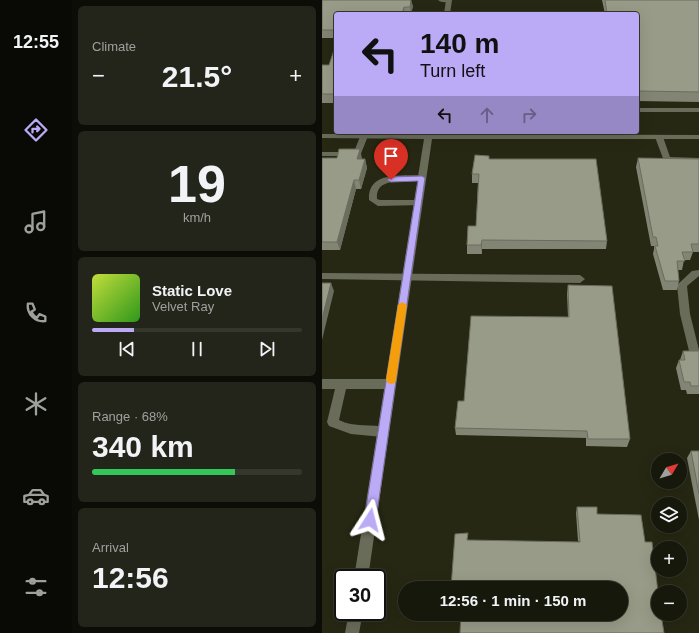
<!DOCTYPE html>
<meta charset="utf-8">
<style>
:root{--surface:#16180c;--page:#23251a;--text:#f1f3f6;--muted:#9ea09d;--line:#35372d;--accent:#bbaaf6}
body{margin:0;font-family:Helvetica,sans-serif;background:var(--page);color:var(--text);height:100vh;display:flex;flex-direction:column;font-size:15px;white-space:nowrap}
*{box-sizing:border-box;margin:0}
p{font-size:13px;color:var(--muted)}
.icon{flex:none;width:22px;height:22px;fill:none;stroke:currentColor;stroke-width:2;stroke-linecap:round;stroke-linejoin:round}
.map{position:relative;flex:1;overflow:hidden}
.drawer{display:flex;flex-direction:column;gap:6px;padding:6px;background:#0c0d07;width:250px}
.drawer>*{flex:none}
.banner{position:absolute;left:12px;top:12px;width:305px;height:122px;border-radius:4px;box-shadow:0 4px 16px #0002,0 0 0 1px var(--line);background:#bbaaf6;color:#111;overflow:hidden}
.needle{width:26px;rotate:52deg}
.controls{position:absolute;left:329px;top:453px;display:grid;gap:8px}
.controls a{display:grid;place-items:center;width:36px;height:36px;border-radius:50%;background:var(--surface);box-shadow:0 4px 16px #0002,0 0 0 1px var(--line);font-size:20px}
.speed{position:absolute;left:12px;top:569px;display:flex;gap:8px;font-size:20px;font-weight:700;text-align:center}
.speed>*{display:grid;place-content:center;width:52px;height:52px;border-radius:50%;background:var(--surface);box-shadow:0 4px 16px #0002,0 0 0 1px var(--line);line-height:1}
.speed .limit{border:2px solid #111;border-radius:6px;background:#fff;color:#111}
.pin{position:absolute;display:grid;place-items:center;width:34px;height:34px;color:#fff;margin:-41px -17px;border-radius:50% 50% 50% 0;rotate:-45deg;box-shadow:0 0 4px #0007}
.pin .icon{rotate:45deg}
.me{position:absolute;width:44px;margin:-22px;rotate:9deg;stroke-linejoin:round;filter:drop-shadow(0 0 3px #0008)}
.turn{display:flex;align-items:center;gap:14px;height:84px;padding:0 20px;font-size:18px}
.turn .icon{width:52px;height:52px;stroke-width:2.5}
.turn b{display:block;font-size:28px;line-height:34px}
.lanes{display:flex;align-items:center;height:38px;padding:0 20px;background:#0003;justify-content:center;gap:20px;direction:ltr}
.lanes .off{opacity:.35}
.big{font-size:30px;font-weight:800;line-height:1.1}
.drawer .tile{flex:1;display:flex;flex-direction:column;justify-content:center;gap:6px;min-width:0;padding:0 14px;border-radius:6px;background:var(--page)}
.drawer .dial{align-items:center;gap:0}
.dial b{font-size:52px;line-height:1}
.song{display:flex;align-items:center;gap:12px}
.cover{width:48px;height:48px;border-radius:6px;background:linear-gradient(135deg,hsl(70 70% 55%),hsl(110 70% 35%))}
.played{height:4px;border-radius:2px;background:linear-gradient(90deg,var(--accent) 20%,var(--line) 20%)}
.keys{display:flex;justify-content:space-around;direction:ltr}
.heat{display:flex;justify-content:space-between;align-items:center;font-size:22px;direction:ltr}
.charge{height:6px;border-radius:3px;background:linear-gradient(90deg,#34c759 68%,var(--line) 0)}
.trip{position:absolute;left:76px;top:581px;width:230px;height:40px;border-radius:20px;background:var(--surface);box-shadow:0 4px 16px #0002,0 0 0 1px var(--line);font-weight:800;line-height:40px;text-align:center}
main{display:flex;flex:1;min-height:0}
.tab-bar{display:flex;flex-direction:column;width:72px;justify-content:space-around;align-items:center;background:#090a05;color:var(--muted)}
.tab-bar .icon{width:28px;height:28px}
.tab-bar .selected{color:var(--accent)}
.tab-bar b{font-size:18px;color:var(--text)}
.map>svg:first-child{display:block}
.built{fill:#262813;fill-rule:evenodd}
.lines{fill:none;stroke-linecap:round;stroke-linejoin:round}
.service{fill:#6a6c5a;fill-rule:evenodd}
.minor{fill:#6a6c5a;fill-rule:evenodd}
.wall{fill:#838574}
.shaded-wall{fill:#6a6c5e}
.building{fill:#989b87;stroke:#6a6c5e}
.route{fill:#bbaaf6;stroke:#7a6ea0}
.slow{fill:#f59e0b}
</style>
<main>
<nav class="tab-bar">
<b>12:55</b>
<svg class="icon selected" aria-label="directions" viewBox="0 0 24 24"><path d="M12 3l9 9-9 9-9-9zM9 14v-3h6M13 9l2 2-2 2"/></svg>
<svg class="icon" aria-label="music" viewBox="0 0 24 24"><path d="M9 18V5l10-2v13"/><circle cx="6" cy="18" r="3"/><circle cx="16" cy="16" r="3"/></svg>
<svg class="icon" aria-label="phone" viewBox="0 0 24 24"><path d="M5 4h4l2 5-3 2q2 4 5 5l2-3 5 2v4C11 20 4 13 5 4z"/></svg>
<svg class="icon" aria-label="climate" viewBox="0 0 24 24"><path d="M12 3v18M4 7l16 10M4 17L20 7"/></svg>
<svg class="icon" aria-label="car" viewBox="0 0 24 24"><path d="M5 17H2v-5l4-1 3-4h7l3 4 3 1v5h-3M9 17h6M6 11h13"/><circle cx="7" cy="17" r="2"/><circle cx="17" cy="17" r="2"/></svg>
<svg class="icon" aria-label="filters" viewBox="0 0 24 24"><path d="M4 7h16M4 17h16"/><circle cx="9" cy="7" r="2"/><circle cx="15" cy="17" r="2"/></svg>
</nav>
<section class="drawer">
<div class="tile"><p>Climate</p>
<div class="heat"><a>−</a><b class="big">21.5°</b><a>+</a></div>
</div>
<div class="tile dial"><b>19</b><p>km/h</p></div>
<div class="tile">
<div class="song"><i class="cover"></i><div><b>Static Love</b><p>Velvet Ray</p></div></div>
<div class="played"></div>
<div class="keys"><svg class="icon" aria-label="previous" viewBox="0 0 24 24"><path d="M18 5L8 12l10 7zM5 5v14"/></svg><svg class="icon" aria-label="pause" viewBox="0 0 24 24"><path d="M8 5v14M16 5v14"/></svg><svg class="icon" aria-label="next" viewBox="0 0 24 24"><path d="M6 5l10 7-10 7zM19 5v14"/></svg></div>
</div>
<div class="tile"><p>Range · 68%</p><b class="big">340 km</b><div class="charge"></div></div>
<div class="tile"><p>Arrival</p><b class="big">12:56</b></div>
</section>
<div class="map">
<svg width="377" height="633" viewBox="0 0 377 633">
<rect width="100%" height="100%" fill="#1e2010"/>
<path class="built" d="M 0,0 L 377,0 L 377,633 L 0,633 ZM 14,14 L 315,14 L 315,132 L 14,132 ZM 336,460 L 358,460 L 358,482 L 336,482 ZM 336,504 L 358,504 L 358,526 L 336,526 ZM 336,548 L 358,548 L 358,570 L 336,570 ZM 21,578 L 55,578 L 55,612 L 21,612 ZM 83,588 L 299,588 L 299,614 L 83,614 ZM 336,592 L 358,592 L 358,614 L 336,614 Z"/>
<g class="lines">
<g class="service">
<path d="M 116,0 L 130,0 C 127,3 119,3 116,0 Z"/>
<rect x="315" y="108" width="62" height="4"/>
<path d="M 39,134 L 42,134 L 46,136 L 38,156 L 0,156 L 0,152 L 32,152 Z"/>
<path d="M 334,135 L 340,135 L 341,137 L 348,157 L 377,158 L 377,162 L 342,161 L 333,137 Z"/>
<path d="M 100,175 L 103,176 L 103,180 C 87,184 53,174 55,199 L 58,200 L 96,200 L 100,203 L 99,205 L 56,206 L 47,200 C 45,171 80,176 100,175 Z"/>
<path d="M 377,270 L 377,276 L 365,286 L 368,314 L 377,350 L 377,359 L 369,358 L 368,355 L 358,314 L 355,285 L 370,271 Z"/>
<path d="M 0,273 L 258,275 L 263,279 L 258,283 L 0,279 Z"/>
<path d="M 0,379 L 69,379 L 73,381 L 74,384 L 73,387 L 69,389 L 24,389 L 17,420 C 32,428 50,423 65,428 L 67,432 L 65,436 L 61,437 L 29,434 L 7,426 L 5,422 L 13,389 L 0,389 Z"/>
</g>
<g class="minor">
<path d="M 124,0 L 130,0 L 128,14 L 122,14 Z"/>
<path d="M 103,132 L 111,132 L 110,134 L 377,135 L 377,139 L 110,139 L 46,578 L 32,578 L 102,139 L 0,138 L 0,134 L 103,134 Z"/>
<path d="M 27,612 L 41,612 L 37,633 L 23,633 Z"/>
</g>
</g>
<g class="wall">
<path d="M 280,0 L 377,0 L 377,102 L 315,101 L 315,14 L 283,14 Z"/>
<path d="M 0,1 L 91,6 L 89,14 L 14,14 L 14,38 L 0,38 Z"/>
<path d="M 14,50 L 14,103 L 0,103 L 0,65 L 7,65 Z"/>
<path d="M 0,158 L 40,158 L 40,159 L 43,159 L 45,168 L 39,189 L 34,189 L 18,250 L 0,250 Z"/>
<path d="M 316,158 L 377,159 L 377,252 L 371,252 L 368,260 L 362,260 L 360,270 L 356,270 L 357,281 L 355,290 L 341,290 L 331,254 L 332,249 L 332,246 L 329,246 L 314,167 Z"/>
<path d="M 167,159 L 285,241 L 284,249 L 160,249 L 160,254 L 145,254 L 145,245 L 154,226 L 156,183 L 150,183 L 150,174 Z"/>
<path d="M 246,285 L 308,439 L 305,447 L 264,446 L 264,438 L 134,435 L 133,428 L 142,401 L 246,317 L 245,294 Z"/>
<path d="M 361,351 L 377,351 L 377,394 L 365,394 L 364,390 L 359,390 L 354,368 L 357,360 L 358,360 Z"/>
<path d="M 369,451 L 377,451 L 377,520 L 365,458 Z"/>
<path d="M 255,507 L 275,514 L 323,542 L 336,592 L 256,541 L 254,513 Z"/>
</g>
<g class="shaded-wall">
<path d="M 89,0 L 91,6 L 89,14 L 88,7 Z"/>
<path d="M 82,7 L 83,14 L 80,14 Z"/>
<path d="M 38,149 L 40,158 L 37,168 L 35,159 Z"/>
<path d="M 43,159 L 45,168 L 39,189 L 37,180 Z"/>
<path d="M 32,180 L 34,189 L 18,250 L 15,242 Z"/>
<path d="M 160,240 L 160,254 L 159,245 Z"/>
<path d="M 9,283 L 12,291 L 0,340 L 0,319 Z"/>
</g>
<g class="building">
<path d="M 0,0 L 89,0 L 88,7 L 82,7 L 80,14 L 14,14 L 14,30 L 0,30 Z"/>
<path d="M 283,0 L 377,0 L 377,92 L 315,91 L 315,14 L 285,14 Z"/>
<path d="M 12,50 L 14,50 L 14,94 L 0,94 L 0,65 L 7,65 Z"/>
<path d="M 17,149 L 38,149 L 35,159 L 43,159 L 37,180 L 32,180 L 15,242 L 0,242 L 0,158 L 15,158 Z"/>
<path d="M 153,155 L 167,156 L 167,159 L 274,159 L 285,241 L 160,240 L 159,245 L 145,245 L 146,226 L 154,226 L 157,174 L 150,174 Z"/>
<path d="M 316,158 L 377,159 L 377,244 L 369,244 L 371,252 L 360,252 L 363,261 L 355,261 L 357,281 L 343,281 L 333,246 L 336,246 L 334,237 L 331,237 Z"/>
<path d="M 0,283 L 9,283 L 0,319 Z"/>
<path d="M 246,285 L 290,286 L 308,439 L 266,439 L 265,431 L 133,428 L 136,401 L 142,401 L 149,316 L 247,317 Z"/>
<path d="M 361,351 L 377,351 L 377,386 L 369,386 L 368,382 L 362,382 L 357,360 L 363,360 Z"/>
<path d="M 369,451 L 377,451 L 377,494 Z"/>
<path d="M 255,507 L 275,507 L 275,514 L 319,515 L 323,542 L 330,542 L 336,592 L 336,614 L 339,614 L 342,633 L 138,633 L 139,614 L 299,614 L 299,588 L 129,588 L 133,534 L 146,533 L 145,540 L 258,542 Z"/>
</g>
<path class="route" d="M 100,176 L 103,178 L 54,520 L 52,524 L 48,525 L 44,524 L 42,520 L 96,181 L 69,182 L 65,180 L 69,177 Z"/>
<path class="slow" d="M 80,302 L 85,305 L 74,380 L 73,383 L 69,384 L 66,383 L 64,380 L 76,305 Z"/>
</svg>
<div class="controls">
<a><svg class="needle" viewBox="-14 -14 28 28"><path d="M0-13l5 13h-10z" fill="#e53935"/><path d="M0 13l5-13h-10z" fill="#9ea09d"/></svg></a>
<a><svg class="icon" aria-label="layers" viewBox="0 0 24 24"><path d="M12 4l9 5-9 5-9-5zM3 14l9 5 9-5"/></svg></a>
<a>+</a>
<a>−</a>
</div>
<div class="speed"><div class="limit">30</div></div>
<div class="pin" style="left:69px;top:180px;background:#d93025"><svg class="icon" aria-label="arrive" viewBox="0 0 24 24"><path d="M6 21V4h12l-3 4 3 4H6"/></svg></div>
<svg class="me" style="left:48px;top:520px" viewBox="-20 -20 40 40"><path d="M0-17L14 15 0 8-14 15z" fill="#bbaaf6" stroke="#fff" stroke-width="4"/></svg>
<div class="trip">12:56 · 1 min · 150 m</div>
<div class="banner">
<div class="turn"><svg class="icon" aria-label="left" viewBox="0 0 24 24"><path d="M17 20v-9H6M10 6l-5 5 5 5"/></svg><div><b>140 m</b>Turn left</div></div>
<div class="lanes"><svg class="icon" aria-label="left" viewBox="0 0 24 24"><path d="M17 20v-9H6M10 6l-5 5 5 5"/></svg><svg class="icon off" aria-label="ahead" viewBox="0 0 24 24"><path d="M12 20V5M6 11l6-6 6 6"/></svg><svg class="icon off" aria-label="right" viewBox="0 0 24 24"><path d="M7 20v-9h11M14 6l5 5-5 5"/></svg></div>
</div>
</div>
</main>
